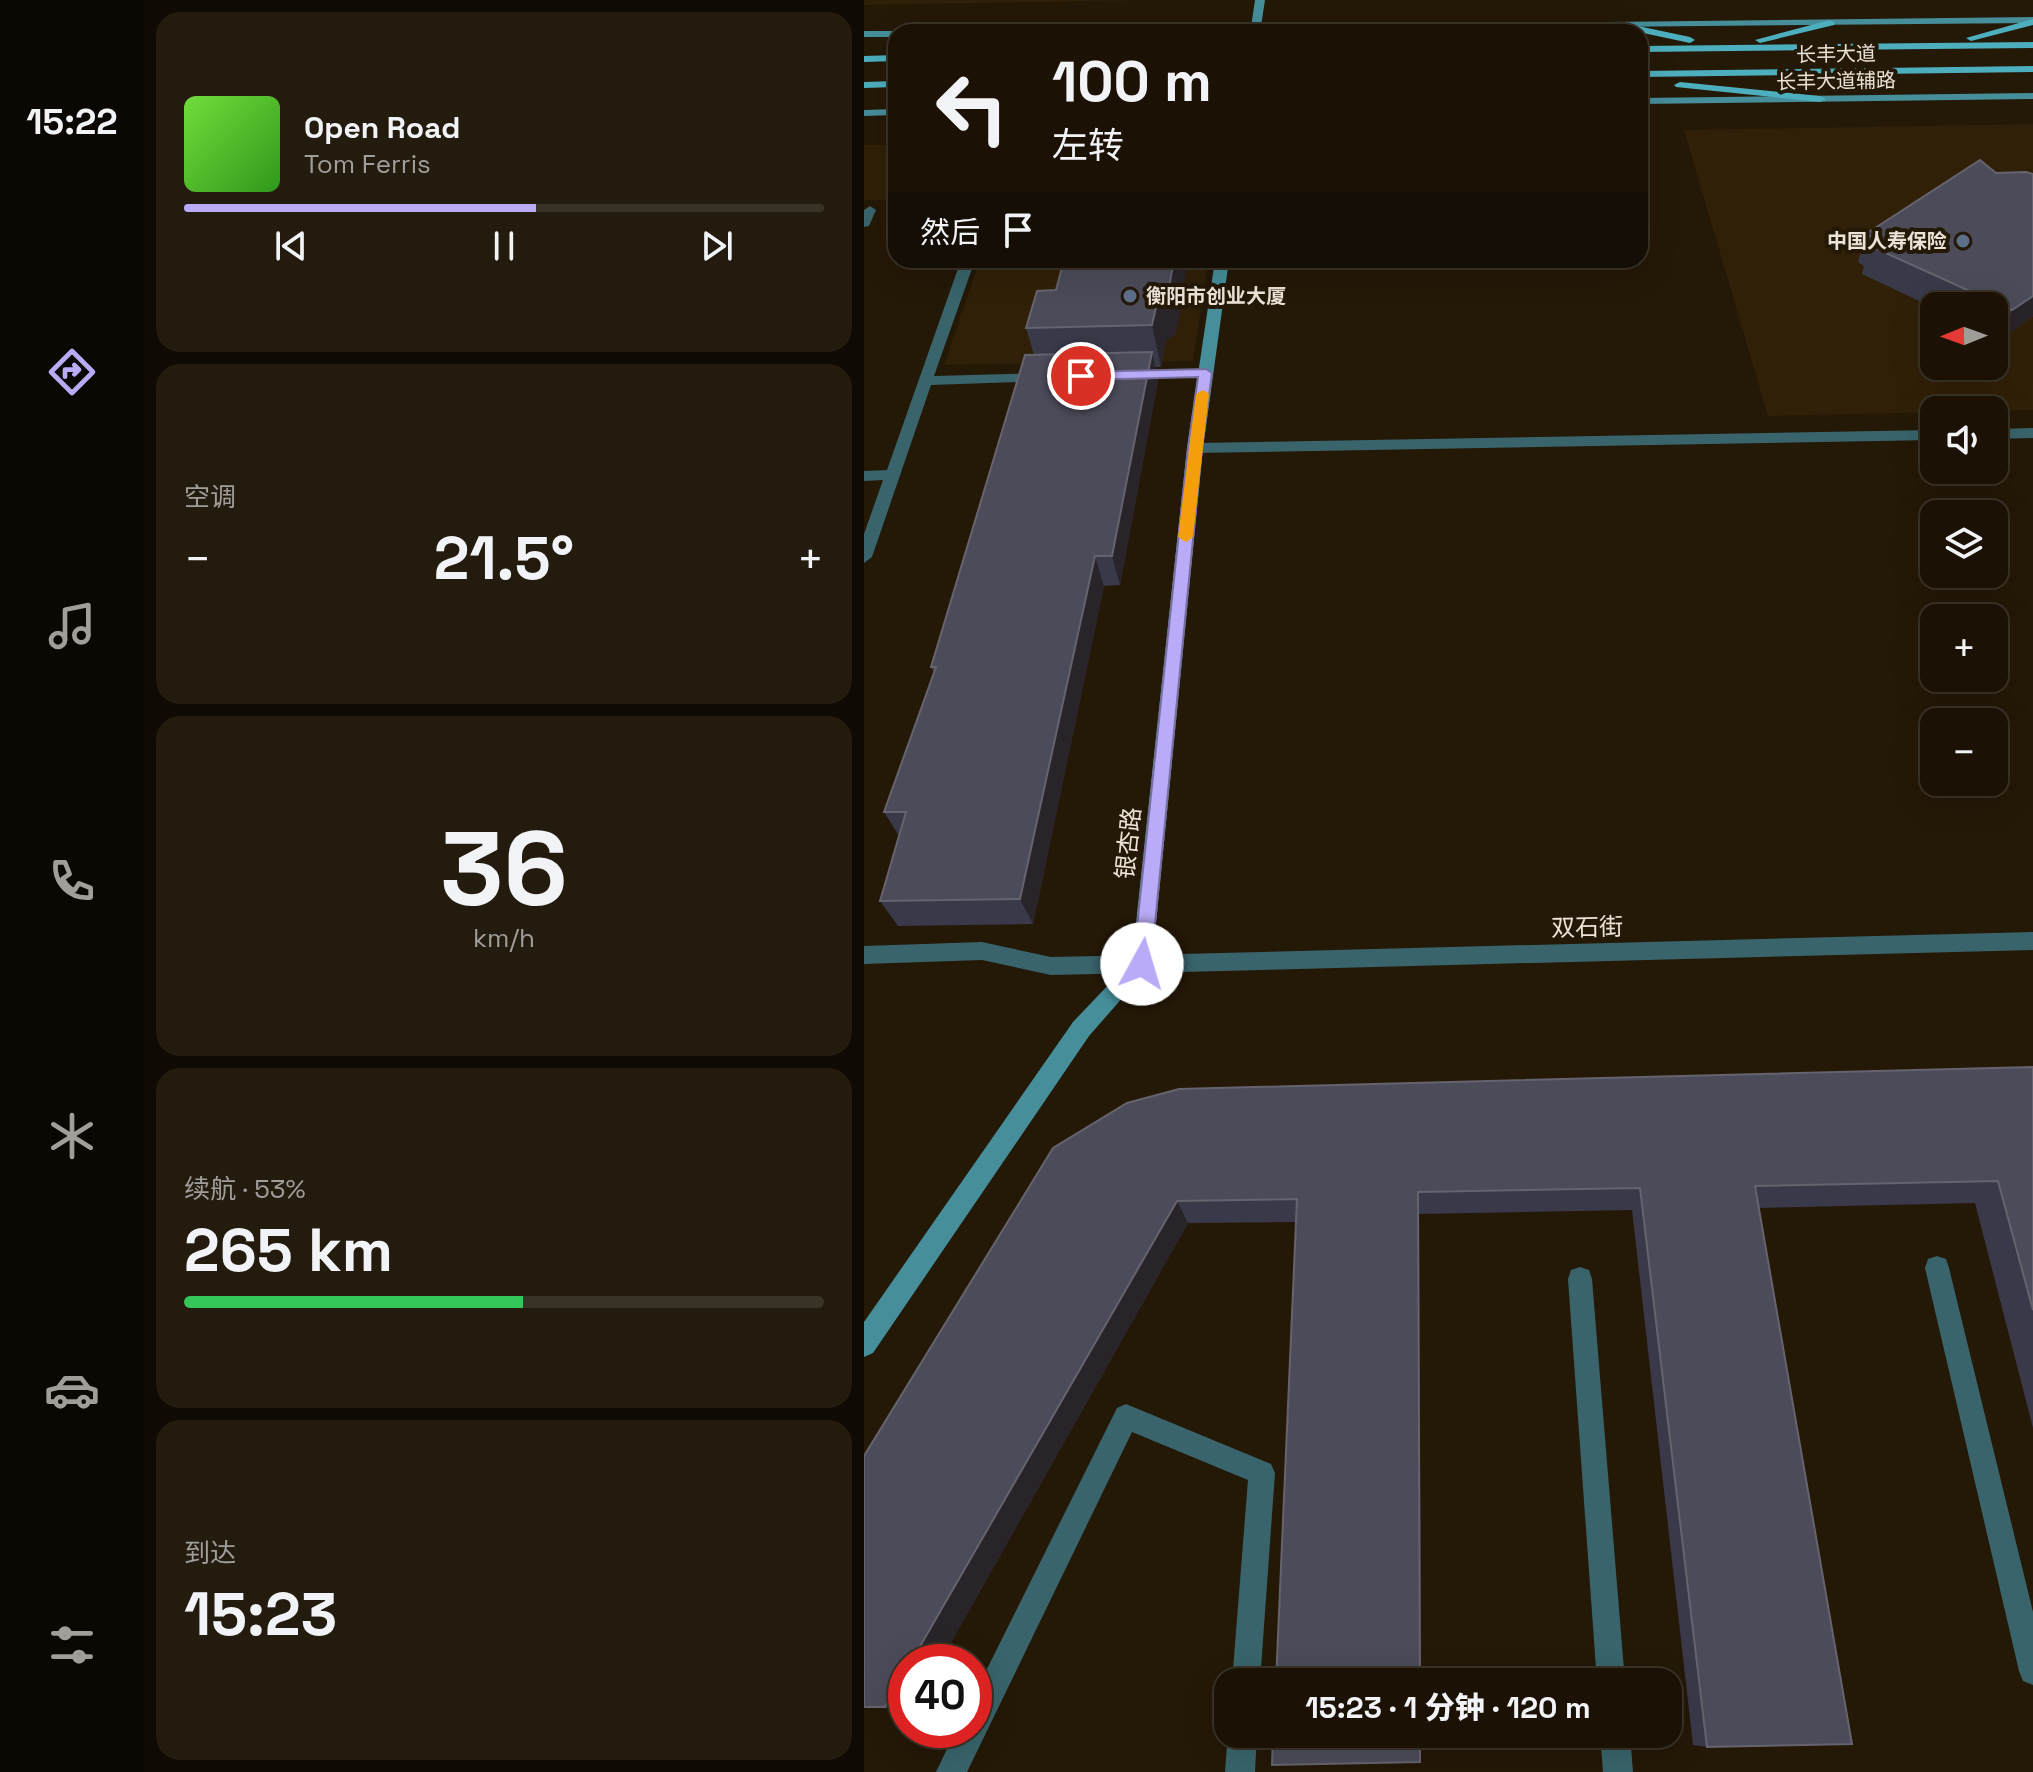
<!DOCTYPE html>
<html lang="zh">
<meta charset="utf-8">
<style>
:root{--surface:#1b1205;--page:#241b0f;--text:#f1f3f6;--muted:#a09e9a;--line:#393227;--accent:#b9abf7}
body{margin:0;font-family:"Space Grotesk","Noto Sans SC",sans-serif;background:var(--page);color:var(--text);height:100vh;display:flex;flex-direction:column;font-size:30px;white-space:nowrap}
*{box-sizing:border-box;margin:0}
p{font-size:26px;color:var(--muted)}
.icon{flex:none;width:44px;height:44px;fill:none;stroke:currentColor;stroke-width:2;stroke-linecap:round;stroke-linejoin:round}
.map{position:relative;flex:1;overflow:hidden}
.panel{display:flex;flex-direction:column;gap:12px;padding:12px;background:#0f0a03;width:720px}
.panel>*{flex:none}
.guide{position:absolute;left:24px;top:24px;width:760px;height:244px;border-radius:24px;box-shadow:0 8px 32px #0002,0 0 0 2px var(--line);background:#1b1205;color:var(--text);overflow:hidden}
.needle{width:52px;rotate:269deg}
.buttons{position:absolute;left:1056px;top:292px;display:grid;gap:16px}
.buttons a{display:grid;place-items:center;width:88px;height:88px;border-radius:16px;background:var(--surface);box-shadow:0 8px 32px #0002,0 0 0 2px var(--line);font-size:40px}
.speed{position:absolute;left:24px;top:1644px;display:flex;gap:16px;font-size:40px;font-weight:700;text-align:center}
.speed>*{display:grid;place-content:center;width:104px;height:104px;border-radius:50%;background:var(--surface);box-shadow:0 8px 32px #0002,0 0 0 2px var(--line);line-height:1}
.speed .limit{border:12px solid #d22;background:#fff;color:#111}
.pin{position:absolute;display:grid;place-items:center;width:68px;height:68px;color:#fff;margin:-34px;border:4px solid #fff;border-radius:50%;box-shadow:0 2px 8px #0007}
.me{position:absolute;width:88px;margin:-44px;rotate:6deg;stroke-linejoin:round;filter:drop-shadow(0 0 6px #0008)}
.turn{display:flex;align-items:center;gap:28px;height:168px;padding:0 32px;font-size:36px}
.turn .icon{width:104px;height:104px;stroke-width:2.5}
.turn b{display:block;font-size:56px;line-height:68px}
.then{display:flex;align-items:center;height:76px;padding:0 32px;background:#0003;gap:16px;font-size:30px}
.big{font-size:60px;font-weight:800;line-height:1.1}
.panel .tile{flex:1;display:flex;flex-direction:column;justify-content:center;gap:12px;min-width:0;padding:0 28px;border-radius:24px;background:var(--page)}
.panel .dial{align-items:center;gap:0}
.dial b{font-size:104px;line-height:1}
.song{display:flex;align-items:center;gap:24px}
.cover{width:96px;height:96px;border-radius:12px;background:linear-gradient(135deg,hsl(100 70% 55%),hsl(110 70% 35%))}
.played{height:8px;border-radius:4px;background:linear-gradient(90deg,var(--accent) 55%,var(--line) 55%)}
.keys{display:flex;justify-content:space-around;direction:ltr}
.heat{display:flex;justify-content:space-between;align-items:center;font-size:44px;direction:ltr}
.charge{height:12px;border-radius:6px;background:linear-gradient(90deg,#34c759 53%,var(--line) 0)}
.trip{position:absolute;left:350px;top:1668px;width:468px;height:80px;border-radius:24px;background:var(--surface);box-shadow:0 8px 32px #0002,0 0 0 2px var(--line);font-weight:800;line-height:80px;text-align:center}
main{display:flex;flex:1;min-height:0}
.tabs{display:flex;flex-direction:column;width:144px;justify-content:space-around;align-items:center;background:#0b0702;color:var(--muted)}
.tabs .icon{width:56px;height:56px}
.tabs .current{color:var(--accent)}
.tabs b{font-size:36px;color:var(--text)}
.map>svg:first-child{display:block}
.built{fill:#302008;fill-rule:evenodd}
.lines{fill:none;stroke-linecap:round;stroke-linejoin:round}
.lane{fill:#39646b;fill-rule:evenodd}
.street{fill:#39646b;fill-rule:evenodd}
.secondary{fill:#458e9a;fill-rule:evenodd}
.primary{fill:#4dafbe;fill-rule:evenodd}
.wall{fill:#39394a}
.shaded-wall{fill:#292429}
.building{fill:#4c4b59;stroke:#65636d;stroke-width:2}
.route{fill:#b9abf7;stroke:#786fa1;stroke-width:2}
.slow{fill:#f59e0b}
.service-dot{fill:#5c6f8a;stroke:#241807;stroke-width:3}
.labels{text-anchor:middle;dominant-baseline:central;stroke-width:8;stroke-linejoin:round;paint-order:stroke}
.far-street-label{font-size:20px;fill:#ebe3d8;stroke:#241807}
.far-poi-label{font-size:20px;font-weight:bold;fill:#ebe3d8;stroke:#241807;text-anchor:end}
.street-label{font-size:24px;fill:#ebe3d8;stroke:#241807}
</style>
<main>
<nav class="tabs">
<b>15:22</b>
<svg class="icon current" aria-label="directions" viewBox="0 0 24 24"><path d="M12 3l9 9-9 9-9-9zM9 14v-3h6M13 9l2 2-2 2"/></svg>
<svg class="icon" aria-label="music" viewBox="0 0 24 24"><path d="M9 18V5l10-2v13"/><circle cx="6" cy="18" r="3"/><circle cx="16" cy="16" r="3"/></svg>
<svg class="icon" aria-label="phone" viewBox="0 0 24 24"><path d="M5 4h4l2 5-3 2q2 4 5 5l2-3 5 2v4C11 20 4 13 5 4z"/></svg>
<svg class="icon" aria-label="climate" viewBox="0 0 24 24"><path d="M12 3v18M4 7l16 10M4 17L20 7"/></svg>
<svg class="icon" aria-label="car" viewBox="0 0 24 24"><path d="M5 17H2v-5l4-1 3-4h7l3 4 3 1v5h-3M9 17h6M6 11h13"/><circle cx="7" cy="17" r="2"/><circle cx="17" cy="17" r="2"/></svg>
<svg class="icon" aria-label="filters" viewBox="0 0 24 24"><path d="M4 7h16M4 17h16"/><circle cx="9" cy="7" r="2"/><circle cx="15" cy="17" r="2"/></svg>
</nav>
<section class="panel">
<div class="tile">
<div class="song"><i class="cover"></i><div><b>Open Road</b><p>Tom Ferris</p></div></div>
<div class="played"></div>
<div class="keys"><svg class="icon" aria-label="previous" viewBox="0 0 24 24"><path d="M18 5L8 12l10 7zM5 5v14"/></svg><svg class="icon" aria-label="pause" viewBox="0 0 24 24"><path d="M8 5v14M16 5v14"/></svg><svg class="icon" aria-label="next" viewBox="0 0 24 24"><path d="M6 5l10 7-10 7zM19 5v14"/></svg></div>
</div>
<div class="tile"><p>空调</p>
<div class="heat"><a>−</a><b class="big">21.5°</b><a>+</a></div>
</div>
<div class="tile dial"><b>36</b><p>km/h</p></div>
<div class="tile"><p>续航 · 53%</p><b class="big">265 km</b><div class="charge"></div></div>
<div class="tile"><p>到达</p><b class="big">15:23</b></div>
</section>
<div class="map">
<svg width="1169" height="1772" viewBox="0 0 1169 1772">
<rect width="100%" height="100%" fill="#241807"/>
<g class="built">
<path d="M 0,0 L 275,0 L 0,5 Z"/>
<path d="M 1169,124 L 1169,410 L 904,416 L 820,130 ZM 1070,306 L 1130,306 L 1130,366 L 1070,366 Z"/>
<rect x="0" y="145" width="32" height="55"/>
<path d="M 116,260 L 344,260 L 329,361 L 80,365 Z"/>
</g>
<g class="lines">
<g class="lane">
<path d="M 1169,428 L 1169,438 L 1130,439 L 1130,429 Z"/>
<path d="M 1070,430 L 1070,440 L 331,453 L 323,448 L 331,443 Z"/>
<path d="M 118,942 L 187,957 L 278,955 L 285,958 L 288,964 L 285,970 L 278,973 L 187,975 L 118,960 L 0,964 L 0,946 Z"/>
</g>
<g class="street">
<path d="M 6,206 L 12,210 L 5,226 L 0,227 L 0,210 Z"/>
<path d="M 97,260 L 111,260 L 70,376 L 182,373 L 189,377 L 182,381 L 67,385 L 8,557 L 0,563 L 0,534 L 19,480 L 0,481 L 0,471 L 23,470 Z"/>
<path d="M 342,369 L 347,370 L 347,376 L 266,379 L 259,375 L 266,371 Z"/>
<path d="M 1169,932 L 1169,950 L 278,973 L 271,970 L 268,964 L 271,958 L 278,955 Z"/>
<path d="M 1073,1256 L 1082,1259 L 1085,1268 L 1169,1612 L 1169,1685 L 1159,1681 L 1155,1671 L 1061,1268 L 1064,1259 Z"/>
<path d="M 716,1267 L 725,1270 L 728,1279 L 761,1682 L 733,1682 L 704,1279 L 707,1270 Z"/>
<path d="M 262,1404 L 407,1464 L 411,1473 L 396,1682 L 368,1682 L 384,1480 L 268,1432 L 103,1772 L 72,1772 L 92,1730 L 110,1730 L 110,1695 L 253,1408 Z"/>
<path d="M 364,1732 L 393,1734 L 391,1772 L 361,1772 Z"/>
<path d="M 736,1734 L 766,1734 L 769,1772 L 739,1772 Z"/>
</g>
<g class="secondary">
<path d="M 391,0 L 401,0 L 397,26 L 1169,17 L 1169,23 L 197,32 L 202,29 L 387,27 Z"/>
<path d="M 0,31 L 32,31 L 36,32 L 32,32 L 32,37 L 0,37 Z"/>
<path d="M 1169,93 L 1169,99 L 776,104 L 776,98 Z"/>
<path d="M 32,109 L 32,115 L 0,116 L 0,110 Z"/>
<path d="M 351,260 L 365,260 L 339,448 L 288,964 L 225,1036 L 9,1353 L 0,1357 L 0,1322 L 209,1022 L 268,960 L 323,448 Z"/>
</g>
<g class="primary">
<path d="M 1169,19 L 1169,25 L 1107,41 L 1102,38 Z"/>
<path d="M 966,20 L 971,23 L 970,25 L 896,43 L 891,40 Z"/>
<path d="M 755,22 L 826,37 L 831,40 L 826,43 L 751,27 L 750,25 Z"/>
<path d="M 1169,42 L 1169,48 L 776,52 L 776,46 Z"/>
<path d="M 32,55 L 32,61 L 0,62 L 0,56 Z"/>
<path d="M 1169,66 L 1169,72 L 776,77 L 776,71 Z"/>
<path d="M 32,81 L 32,87 L 0,88 L 0,82 Z"/>
<path d="M 816,82 L 956,96 L 962,99 L 956,102 L 812,87 L 810,85 Z"/>
</g>
</g>
<g class="wall">
<path d="M 1002,234 L 1169,316 L 1137,339 L 1130,336 L 1130,306 L 1070,306 L 1070,308 L 998,274 L 1000,266 L 994,262 Z"/>
<path d="M 192,290 L 312,334 L 302,340 L 297,367 L 291,367 L 294,381 L 256,585 L 240,586 L 169,924 L 34,926 L 16,901 L 35,836 L 20,812 L 70,673 L 67,667 L 170,355 L 162,328 Z"/>
<path d="M 1169,1067 L 1169,1428 L 1111,1203 L 895,1208 L 843,1747 L 829,1745 L 768,1210 L 555,1214 L 557,1682 L 412,1682 L 432,1222 L 324,1223 L 76,1662 L 42,1662 L 42,1708 L 0,1708 L 0,1456 L 189,1148 Z"/>
</g>
<g class="shaded-wall">
<path d="M 310,260 L 324,260 L 312,334 L 302,340 L 297,367 L 288,325 L 294,298 Z"/>
<path d="M 1169,296 L 1169,316 L 1137,339 L 1148,310 Z"/>
<path d="M 288,352 L 294,381 L 256,585 L 248,556 Z"/>
<path d="M 231,556 L 240,586 L 169,924 L 156,899 Z"/>
<path d="M 554,1192 L 555,1214 L 557,1682 L 556,1682 Z"/>
<path d="M 313,1201 L 324,1223 L 76,1662 L 47,1662 Z"/>
<path d="M 42,1671 L 42,1707 L 21,1707 Z"/>
<path d="M 556,1734 L 557,1734 L 557,1760 L 556,1762 Z"/>
</g>
<g class="building">
<path d="M 1116,160 L 1132,173 L 1162,172 L 1169,174 L 1169,296 L 1148,310 L 1006,246 L 1015,241 L 1002,234 Z"/>
<path d="M 200,260 L 310,260 L 304,293 L 294,298 L 288,325 L 162,328 L 173,291 L 192,290 Z"/>
<path d="M 288,352 L 248,556 L 231,556 L 156,899 L 16,901 L 42,812 L 20,812 L 72,667 L 67,667 L 161,355 Z"/>
<path d="M 1169,1067 L 1169,1310 L 1134,1181 L 891,1186 L 988,1744 L 843,1747 L 776,1188 L 554,1192 L 556,1682 L 412,1682 L 433,1199 L 313,1201 L 47,1662 L 42,1662 L 42,1671 L 21,1707 L 0,1707 L 0,1456 L 189,1148 L 263,1103 L 315,1089 Z"/>
<path d="M 409,1734 L 556,1734 L 556,1762 L 408,1765 Z"/>
</g>
<path class="route" d="M 342,369 L 348,373 L 338,448 L 287,964 L 285,970 L 278,972 L 271,970 L 269,964 L 324,448 L 334,377 L 217,380 L 211,376 L 217,372 Z"/>
<path class="slow" d="M 339,390 L 345,394 L 329,537 L 322,542 L 314,537 L 332,394 Z"/>
<g class="service-dot">
<circle cx="1099" cy="241" r="8"/>
<circle cx="266" cy="296" r="8"/>
</g>
<g class="labels">
<g class="far-street-label">
<text transform="translate(972 54) rotate(-1)">长丰大道</text>
<text transform="translate(972 81) rotate(-1)">长丰大道辅路</text>
</g>
<g class="far-poi-label">
<text x="1083" y="241">中国人寿保险</text>
<text x="282" y="296" text-anchor="start">衡阳市创业大厦</text>
</g>
<g class="street-label">
<text transform="translate(264 843) rotate(-84)">银杏路</text>
<text transform="translate(723 927) rotate(-1)">双石街</text>
</g>
</g>
</svg>
<div class="buttons">
<a><svg class="needle" viewBox="-14 -14 28 28"><path d="M0-13l5 13h-10z" fill="#e53935"/><path d="M0 13l5-13h-10z" fill="#a09e9a"/></svg></a>
<a><svg class="icon" aria-label="sound" viewBox="0 0 24 24"><path d="M4 9h4l5-4v14l-5-4H4zM17 9q2 3 0 6"/></svg></a>
<a><svg class="icon" aria-label="layers" viewBox="0 0 24 24"><path d="M12 4l9 5-9 5-9-5zM3 14l9 5 9-5"/></svg></a>
<a>+</a>
<a>−</a>
</div>
<div class="speed"><div class="limit">40</div></div>
<div class="pin" style="left:217px;top:376px;background:#d93025"><svg class="icon" aria-label="arrive" viewBox="0 0 24 24"><path d="M6 21V4h12l-3 4 3 4H6"/></svg></div>
<svg class="me" style="left:278px;top:964px" viewBox="-20 -20 40 40"><circle r="19" fill="#fff"/><path d="M0-13L10 11 0 6-10 11z" fill="#b9abf7"/></svg>
<div class="trip">15:23 · 1 分钟 · 120 m</div>
<div class="guide">
<div class="turn"><svg class="icon" aria-label="left" viewBox="0 0 24 24"><path d="M17 20v-9H6M10 6l-5 5 5 5"/></svg><div><b>100 m</b>左转</div></div>
<div class="then">然后<svg class="icon" aria-label="arrive" viewBox="0 0 24 24"><path d="M6 21V4h12l-3 4 3 4H6"/></svg></div>
</div>
</div>
</main>
